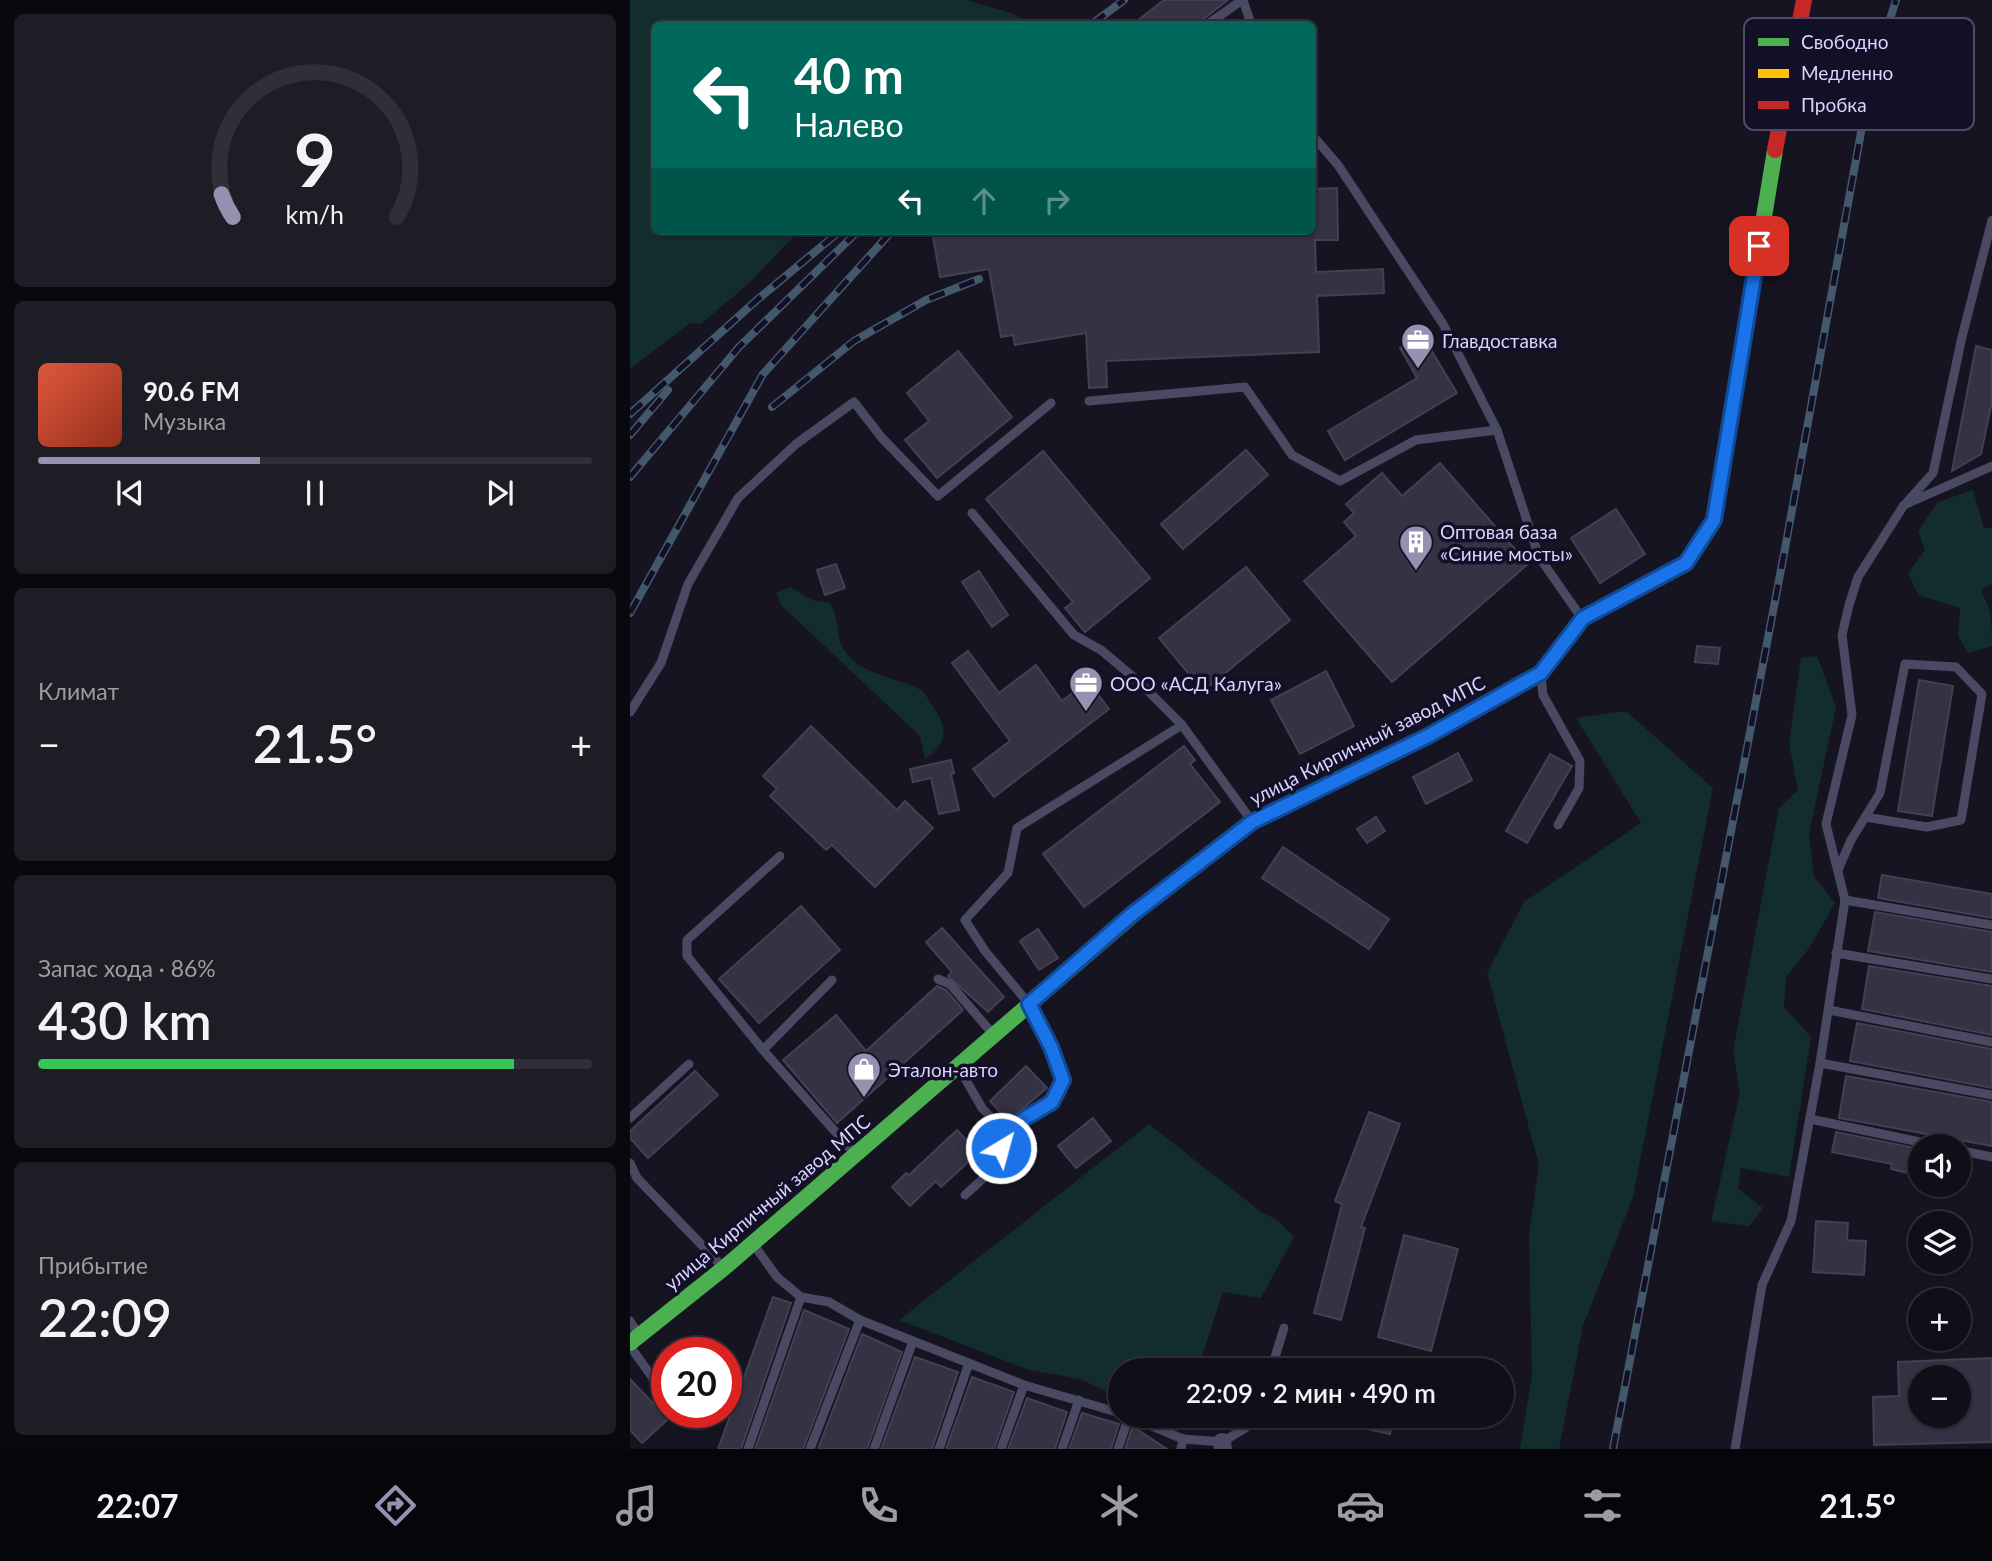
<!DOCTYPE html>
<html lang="ru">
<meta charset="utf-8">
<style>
:root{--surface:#100f19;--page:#1e1d26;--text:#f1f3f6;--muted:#9c9ca2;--line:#302f38;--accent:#9591b1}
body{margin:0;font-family:Lato,sans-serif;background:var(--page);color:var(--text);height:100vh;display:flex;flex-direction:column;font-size:26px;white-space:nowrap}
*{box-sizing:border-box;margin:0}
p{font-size:23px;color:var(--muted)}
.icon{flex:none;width:38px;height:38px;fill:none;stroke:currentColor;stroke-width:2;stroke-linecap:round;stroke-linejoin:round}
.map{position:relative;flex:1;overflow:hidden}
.panel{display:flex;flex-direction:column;gap:14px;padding:14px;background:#09080e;width:630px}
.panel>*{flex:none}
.top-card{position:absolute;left:21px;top:21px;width:665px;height:214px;border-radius:10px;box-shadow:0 2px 5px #0004,0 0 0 2px var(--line);background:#00695c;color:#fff;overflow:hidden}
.buttons{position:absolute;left:1278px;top:1134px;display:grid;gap:14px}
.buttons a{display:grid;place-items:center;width:63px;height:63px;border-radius:50%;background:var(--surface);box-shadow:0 2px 5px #0004,0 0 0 2px var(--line);font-size:35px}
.speed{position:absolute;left:21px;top:1337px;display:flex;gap:14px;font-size:35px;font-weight:700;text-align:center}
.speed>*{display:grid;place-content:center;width:91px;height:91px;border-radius:50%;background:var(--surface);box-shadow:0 2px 5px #0004,0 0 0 2px var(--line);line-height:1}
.speed .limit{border:10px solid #d22;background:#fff;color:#111}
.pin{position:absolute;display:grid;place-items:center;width:60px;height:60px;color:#fff;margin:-30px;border-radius:14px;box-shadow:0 4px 10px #0006}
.me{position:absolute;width:77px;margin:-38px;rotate:37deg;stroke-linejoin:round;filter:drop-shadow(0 0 5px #0008)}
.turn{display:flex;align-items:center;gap:24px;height:147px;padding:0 28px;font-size:32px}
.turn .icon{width:91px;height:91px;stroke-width:2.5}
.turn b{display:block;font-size:49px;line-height:60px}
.lanes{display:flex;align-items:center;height:66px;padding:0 28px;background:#0003;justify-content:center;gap:35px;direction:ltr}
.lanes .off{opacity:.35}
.big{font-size:52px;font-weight:600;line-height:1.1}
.panel .widget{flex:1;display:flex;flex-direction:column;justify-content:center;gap:10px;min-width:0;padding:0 24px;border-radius:10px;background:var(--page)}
.panel .dial{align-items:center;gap:0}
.dial svg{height:182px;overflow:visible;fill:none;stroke:var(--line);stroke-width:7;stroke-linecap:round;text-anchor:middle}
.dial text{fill:var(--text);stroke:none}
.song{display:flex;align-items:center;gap:21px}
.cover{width:84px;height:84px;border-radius:10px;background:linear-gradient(135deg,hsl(10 70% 55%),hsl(10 70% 35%))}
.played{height:7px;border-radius:4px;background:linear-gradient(90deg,var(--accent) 40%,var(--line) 40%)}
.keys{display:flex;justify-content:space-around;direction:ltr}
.heat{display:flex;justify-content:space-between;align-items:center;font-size:38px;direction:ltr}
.charge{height:10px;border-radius:5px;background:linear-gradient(90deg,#34c759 86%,var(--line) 0)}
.trip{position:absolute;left:478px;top:1358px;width:406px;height:70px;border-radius:35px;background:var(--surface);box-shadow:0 2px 5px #0004,0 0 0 2px var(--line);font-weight:600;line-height:70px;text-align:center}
.tabs{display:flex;height:112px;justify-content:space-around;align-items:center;background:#06060a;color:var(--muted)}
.tabs .icon{width:49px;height:49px}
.tabs .selected{color:var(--accent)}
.tabs b{font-size:32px;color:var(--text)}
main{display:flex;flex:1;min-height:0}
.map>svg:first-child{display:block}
.green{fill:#132c2d}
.building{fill:#343243;stroke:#433f54;stroke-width:2;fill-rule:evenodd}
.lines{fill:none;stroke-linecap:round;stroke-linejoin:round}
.lane{stroke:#4a4962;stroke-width:9}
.street{stroke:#4a4962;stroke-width:18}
.fast{stroke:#4caf50;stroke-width:16}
.slow{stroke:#ffc107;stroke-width:16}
.jam{stroke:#c62828;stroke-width:16}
.rail-casing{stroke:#43596b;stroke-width:8}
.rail{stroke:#130f26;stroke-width:5;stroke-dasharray:16;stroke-linecap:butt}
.route-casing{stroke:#114b97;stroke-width:18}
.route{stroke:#1a73e8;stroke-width:12}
.labels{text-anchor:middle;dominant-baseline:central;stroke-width:7;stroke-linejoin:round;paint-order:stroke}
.poi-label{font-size:19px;fill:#d9d4ff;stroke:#130f26;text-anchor:start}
.street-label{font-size:19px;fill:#d9d4ff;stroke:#130f26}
.key{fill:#130f26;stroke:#4e4a67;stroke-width:2}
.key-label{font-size:19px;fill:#d9d4ff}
</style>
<main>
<section class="panel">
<div class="widget dial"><svg viewBox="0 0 100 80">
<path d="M14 69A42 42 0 1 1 86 69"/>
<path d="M14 69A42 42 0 0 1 9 59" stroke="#9591b1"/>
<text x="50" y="56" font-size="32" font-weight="700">9</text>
<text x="50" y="72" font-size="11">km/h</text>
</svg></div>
<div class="widget">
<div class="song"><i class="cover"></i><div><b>90.6 FM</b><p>Музыка</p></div></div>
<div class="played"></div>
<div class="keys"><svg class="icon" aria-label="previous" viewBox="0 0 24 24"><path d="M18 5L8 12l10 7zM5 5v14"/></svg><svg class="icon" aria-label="pause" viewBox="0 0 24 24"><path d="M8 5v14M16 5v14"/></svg><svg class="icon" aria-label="next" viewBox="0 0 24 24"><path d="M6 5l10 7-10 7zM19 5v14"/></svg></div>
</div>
<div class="widget"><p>Климат</p>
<div class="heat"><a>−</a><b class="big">21.5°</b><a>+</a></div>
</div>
<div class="widget"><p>Запас хода · 86%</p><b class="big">430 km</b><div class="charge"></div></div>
<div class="widget"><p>Прибытие</p><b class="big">22:09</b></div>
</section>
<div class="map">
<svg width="1362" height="1449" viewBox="0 0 1362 1449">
<rect width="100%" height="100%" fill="#161421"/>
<g class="green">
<path d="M 0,0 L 337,0 L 381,13 L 400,23 L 24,24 L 24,231 L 169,231 L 119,283 L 71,324 L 60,323 L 0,369 Z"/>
<path d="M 1343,490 L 1354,528 L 1362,528 L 1362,583 L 1351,590 C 1362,613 1362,620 1362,646 L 1338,653 L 1328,636 L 1330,608 L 1288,595 L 1278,573 L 1295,550 L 1288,531 L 1308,502 Z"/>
<path d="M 160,587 L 182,600 L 200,603 C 213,625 201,642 224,661 C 241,675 269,679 289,689 C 295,692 298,699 302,705 C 318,728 319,742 295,759 L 290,736 L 151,605 L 146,593 Z"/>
<path d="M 1187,656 L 1206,707 L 1179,834 L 1184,876 L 1205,903 L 1180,947 L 1156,977 L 1154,1007 L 1181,1037 L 1159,1177 L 1111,1168 L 1108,1189 L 1133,1208 L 1119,1226 L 1081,1221 L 1110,1093 L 1103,1051 L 1149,808 L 1168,790 L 1159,743 L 1171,658 Z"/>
<path d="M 996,711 L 1083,788 L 1003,1197 L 953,1326 L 929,1449 L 890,1449 L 902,1375 L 899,1234 L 909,1165 L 857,973 L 894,902 L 1011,823 L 946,718 Z"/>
<path d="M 519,1124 L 631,1212 L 646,1219 L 664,1237 L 631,1298 L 593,1292 L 570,1362 L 595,1370 L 490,1370 L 490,1398 L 450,1379 L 399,1370 L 269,1320 Z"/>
</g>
<g class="building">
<path d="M 534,0 L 598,0 L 567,24 L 503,24 Z"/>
<path d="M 707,188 L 708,240 L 685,240 L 686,272 L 753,269 L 754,293 L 687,296 L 689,352 L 476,361 L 477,387 L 459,388 L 456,333 L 385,345 L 383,335 L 371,337 L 359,269 L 310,277 L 302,231 L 682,231 L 682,189 Z"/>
<path d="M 792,335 L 827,393 L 715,460 L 698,431 L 787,378 L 770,348 Z"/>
<path d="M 1346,346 L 1362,350 L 1362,401 L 1351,454 L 1322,471 Z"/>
<path d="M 328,351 L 382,417 L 307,478 L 275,440 L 299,421 L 277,393 Z"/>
<path d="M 616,450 L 638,475 L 553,549 L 531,524 Z"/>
<path d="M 413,451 L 520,578 L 455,632 L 435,608 L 443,602 L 356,499 Z"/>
<path d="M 810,463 L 898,564 L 762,682 L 674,581 L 726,536 L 714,522 L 724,513 L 716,504 L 752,473 L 772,496 Z"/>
<path d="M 986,509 L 1015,554 L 970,583 L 941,538 Z"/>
<path d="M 206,564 L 215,588 L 195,595 L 187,570 Z"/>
<path d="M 616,567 L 660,620 L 573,691 L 529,638 Z"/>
<path d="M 349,571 L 378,615 L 362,627 L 332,582 Z"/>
<path d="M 1067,646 L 1090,648 L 1088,664 L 1065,662 Z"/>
<path d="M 338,651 L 369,693 L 406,665 L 432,701 L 458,681 L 479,709 L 364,797 L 343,769 L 380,741 L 322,663 Z"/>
<path d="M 696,671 L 724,726 L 670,754 L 641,700 Z"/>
<path d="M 1289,680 L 1323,686 L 1302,816 L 1268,811 Z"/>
<path d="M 181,726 L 267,810 L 275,801 L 303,828 L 245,887 L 202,845 L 196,850 L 140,796 L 147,789 L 133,776 Z"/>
<path d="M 554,746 L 565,760 L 560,764 L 590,802 L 454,907 L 413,854 Z"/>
<path d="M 828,753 L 842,780 L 796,804 L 783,777 Z"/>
<path d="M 920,754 L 942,766 L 897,843 L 876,831 Z"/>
<path d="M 321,760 L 324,773 L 321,774 L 329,810 L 309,814 L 301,778 L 283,782 L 280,769 Z"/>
<path d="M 746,817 L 755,831 L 737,843 L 727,829 Z"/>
<path d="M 653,847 L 759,919 L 739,949 L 632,878 Z"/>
<path d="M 1252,875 L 1362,894 L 1362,918 L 1248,898 Z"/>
<path d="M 171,906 L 210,950 L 129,1023 L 89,979 Z"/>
<path d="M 1245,912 L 1362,932 L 1362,972 L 1238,951 Z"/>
<path d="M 312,928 L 374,997 L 358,1012 L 318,976 L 322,972 L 296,942 Z"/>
<path d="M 408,929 L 428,958 L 409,970 L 390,941 Z"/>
<path d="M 1239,966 L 1362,986 L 1362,1035 L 1232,1009 Z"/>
<path d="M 307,986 L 316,990 L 333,1010 L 207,1123 L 153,1060 L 206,1015 L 236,1051 Z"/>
<path d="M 1227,1023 L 1362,1049 L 1362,1088 L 1220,1061 Z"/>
<path d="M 396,1066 L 417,1088 L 378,1121 L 360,1101 Z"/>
<path d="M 65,1071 L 88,1095 L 18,1158 L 0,1138 L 0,1131 Z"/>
<path d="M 1216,1076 L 1362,1102 L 1362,1146 L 1209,1118 Z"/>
<path d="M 739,1112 L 770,1124 L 731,1227 L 735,1228 L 711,1320 L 684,1313 L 712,1204 L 705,1201 Z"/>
<path d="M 463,1118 L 481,1141 L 446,1168 L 428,1146 Z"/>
<path d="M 327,1130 L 348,1153 L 311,1187 L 306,1181 L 280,1206 L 262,1187 L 276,1173 L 279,1175 Z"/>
<path d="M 1206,1132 L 1290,1149 L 1290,1176 L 1261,1169 L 1262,1164 L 1202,1152 Z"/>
<path d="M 1186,1221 L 1218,1223 L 1217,1240 L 1236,1241 L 1234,1275 L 1183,1272 Z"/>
<path d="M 774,1235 L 828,1249 L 801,1351 L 748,1337 Z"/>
<path d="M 143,1297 L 161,1303 L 111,1449 L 88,1449 Z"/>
<path d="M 174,1310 L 219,1329 L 173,1449 L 125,1449 Z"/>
<path d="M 232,1334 L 272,1352 L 237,1449 L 188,1449 Z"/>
<path d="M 285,1357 L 328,1372 L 302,1449 L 251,1449 Z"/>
<path d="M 1362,1358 L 1362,1442 L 1244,1445 L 1243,1397 L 1269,1396 L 1268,1362 ZM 1290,1377 L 1328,1377 L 1328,1416 L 1290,1416 Z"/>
<path d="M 342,1377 L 384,1392 L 364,1449 L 316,1449 Z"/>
<path d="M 0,1379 L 38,1419 L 12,1443 L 0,1430 Z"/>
<path d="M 397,1398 L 437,1412 L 425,1449 L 378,1449 Z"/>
<path d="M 452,1413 L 489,1424 L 481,1449 L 439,1449 Z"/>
<path d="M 707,1416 L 764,1416 L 760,1434 L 706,1422 Z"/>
<path d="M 502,1428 L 508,1430 L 537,1449 L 495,1449 Z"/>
</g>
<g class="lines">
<g class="lane">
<path d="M 613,0 L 621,24"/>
<path d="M 578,24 L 612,0"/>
<path d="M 682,135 L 708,165 L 813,324 L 867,430 L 909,557 L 951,617"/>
<path d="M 459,401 L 615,387 L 662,455 L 710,481 L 786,440 L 867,430"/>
<path d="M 1277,502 L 1303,473 L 1332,337 L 1362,220"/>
<path d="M 342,513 L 444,635 L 471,650 L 508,681 L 552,725 L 621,820"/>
<path d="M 911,675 L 913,695 L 950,761 L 949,788 L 928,825"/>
<path d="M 0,712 L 31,663 L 58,584 L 108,498 L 166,444 L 224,402 L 252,438 L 308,496 L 421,403"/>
<path d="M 150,856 L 57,940 L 57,956 L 133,1050 L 225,1154"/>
<path d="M 1208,870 L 1221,840 L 1250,793 L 1275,664 L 1326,667 L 1352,694 L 1331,820 L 1297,827 L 1235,817"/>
<path d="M 1215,900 L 1362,925"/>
<path d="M 1206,953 L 1362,979"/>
<path d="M 308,979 L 320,984 L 362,1033"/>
<path d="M 1199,1010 L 1362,1042"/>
<path d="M 133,1050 L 202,980"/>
<path d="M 1190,1063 L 1362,1095"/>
<path d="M 329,1068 L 352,1108 L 374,1131 L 422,1103 L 433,1080 L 421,1047 L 399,1004 L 355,951 L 335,920 L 378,873 L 387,828 L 552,725"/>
<path d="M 0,1118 L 59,1064"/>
<path d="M 1180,1119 L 1309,1146"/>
<path d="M 1328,1150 L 1362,1157"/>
<path d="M 0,1163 L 7,1178 L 93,1267"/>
<path d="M 335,1195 L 368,1165 L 374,1131"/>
<path d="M 124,1245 L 147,1277 L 171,1297 L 199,1302 L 230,1320 L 394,1385 L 490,1413"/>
<path d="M 0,1321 L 8,1334"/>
<path d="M 0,1346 L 37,1398"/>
<path d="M 641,1370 L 654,1328"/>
<path d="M 498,1416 L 553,1439 L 551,1449"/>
<path d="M 553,1439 L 592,1442 L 624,1423 L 626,1416"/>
<path d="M 118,1449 L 171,1297"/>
<path d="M 180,1449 L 230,1320"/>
<path d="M 244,1449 L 283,1341"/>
<path d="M 309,1449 L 339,1363"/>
<path d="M 371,1449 L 394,1385"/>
<path d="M 432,1449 L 449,1400"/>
<path d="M 488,1449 L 499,1416"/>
<path d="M 1105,1449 L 1132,1285 L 1161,1221 L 1190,1063 L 1215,900 L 1196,824 L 1222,715 L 1212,635 L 1219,605 L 1228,577 L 1274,505 L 1362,466"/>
</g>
<path class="street" d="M 592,1442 L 593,1449"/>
<g class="fast">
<path d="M 692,788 L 798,736 L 911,673 L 952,618 L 1056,563 L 1084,520 L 1145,150"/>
<path d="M 0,1343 L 94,1268 L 510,909"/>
</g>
<path class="slow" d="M 510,909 L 622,822 L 692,788"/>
<path class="jam" d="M 1145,150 L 1174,0"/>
<g class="rail-casing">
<g id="rail">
<path d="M 462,24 L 494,0"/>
<path d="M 142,407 L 224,341 L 296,300 L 349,279"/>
<path d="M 0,414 L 128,299 L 210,231"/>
<path d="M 0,435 L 38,390"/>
<path d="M 0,477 L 109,347 L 228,231"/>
<path d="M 0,613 L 133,374 L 262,231"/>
<path d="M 983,1449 L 1154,554 L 1240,83 L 1266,0"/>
</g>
</g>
<use href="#rail" class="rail"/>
</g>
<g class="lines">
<g class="route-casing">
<path id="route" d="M 371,1148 L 374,1131 L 422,1102 L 433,1080 L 421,1047 L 399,1004 L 500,916 L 622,822 L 798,736 L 911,673 L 953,618 L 1056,563 L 1084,520 L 1129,246"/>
</g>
<use href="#route" class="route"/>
</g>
<defs>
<g id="office-pin" transform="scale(1.75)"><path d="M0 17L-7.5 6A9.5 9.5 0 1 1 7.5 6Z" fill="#9591b1" stroke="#130f26"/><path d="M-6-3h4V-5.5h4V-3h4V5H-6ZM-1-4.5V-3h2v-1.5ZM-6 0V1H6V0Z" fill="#fff"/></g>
<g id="building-pin" transform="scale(1.75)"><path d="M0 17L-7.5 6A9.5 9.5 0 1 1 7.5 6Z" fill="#9591b1" stroke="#130f26"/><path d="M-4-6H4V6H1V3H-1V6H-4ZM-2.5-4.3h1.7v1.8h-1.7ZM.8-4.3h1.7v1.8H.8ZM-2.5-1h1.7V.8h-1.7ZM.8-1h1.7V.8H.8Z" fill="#fff"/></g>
<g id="shop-pin" transform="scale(1.75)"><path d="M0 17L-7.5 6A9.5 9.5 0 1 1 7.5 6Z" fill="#9591b1" stroke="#130f26"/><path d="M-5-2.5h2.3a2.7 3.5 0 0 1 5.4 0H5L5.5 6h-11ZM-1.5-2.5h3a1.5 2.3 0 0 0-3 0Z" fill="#fff"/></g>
</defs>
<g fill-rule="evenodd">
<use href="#office-pin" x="788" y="340"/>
<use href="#building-pin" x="786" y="542"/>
<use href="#office-pin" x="456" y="683"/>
<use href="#shop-pin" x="234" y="1069"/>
</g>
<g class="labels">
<g class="poi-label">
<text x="812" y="340">Главдоставка</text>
<text x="810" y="531">Оптовая база<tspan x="810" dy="22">«Синие мосты»</tspan></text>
<text x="480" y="683">ООО «АСД Калуга»</text>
<text x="258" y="1069">Эталон-авто</text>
</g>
<g class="street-label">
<text transform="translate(737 740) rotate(-27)">улица Кирпичный завод МПС</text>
<text transform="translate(137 1202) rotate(-40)">улица Кирпичный завод МПС</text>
</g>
</g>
<rect x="1114" y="18" width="230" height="112" rx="10" class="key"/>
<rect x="1128" y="38" width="31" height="8" fill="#4caf50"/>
<rect x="1128" y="69" width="31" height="9" fill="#ffc107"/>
<rect x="1128" y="101" width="31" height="8" fill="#c62828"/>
<g class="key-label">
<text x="1171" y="49">Свободно</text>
<text x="1171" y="80">Медленно</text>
<text x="1171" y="112">Пробка</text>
</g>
</svg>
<div class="buttons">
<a><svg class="icon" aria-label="sound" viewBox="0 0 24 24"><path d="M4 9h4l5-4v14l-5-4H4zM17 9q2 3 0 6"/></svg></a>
<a><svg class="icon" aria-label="layers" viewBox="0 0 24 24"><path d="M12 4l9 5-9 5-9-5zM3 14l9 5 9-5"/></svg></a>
<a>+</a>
<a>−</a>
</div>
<div class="speed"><div class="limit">20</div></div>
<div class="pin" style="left:1129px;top:246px;background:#d93025"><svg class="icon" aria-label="arrive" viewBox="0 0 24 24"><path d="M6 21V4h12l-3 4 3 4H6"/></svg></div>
<svg class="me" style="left:371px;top:1148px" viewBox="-20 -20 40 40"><circle r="17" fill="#1a73e8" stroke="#fff" stroke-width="3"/><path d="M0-11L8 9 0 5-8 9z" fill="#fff"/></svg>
<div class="trip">22:09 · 2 мин · 490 m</div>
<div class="top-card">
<div class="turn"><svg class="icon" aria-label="left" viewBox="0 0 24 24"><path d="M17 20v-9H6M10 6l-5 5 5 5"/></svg><div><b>40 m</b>Налево</div></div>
<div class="lanes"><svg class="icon" aria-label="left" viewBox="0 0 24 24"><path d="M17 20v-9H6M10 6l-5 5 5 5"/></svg><svg class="icon off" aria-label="ahead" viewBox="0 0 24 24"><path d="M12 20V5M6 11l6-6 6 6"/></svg><svg class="icon off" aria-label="right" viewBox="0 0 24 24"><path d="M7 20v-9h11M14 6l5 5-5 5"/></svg></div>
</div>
</div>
</main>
<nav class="tabs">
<b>22:07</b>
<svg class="icon selected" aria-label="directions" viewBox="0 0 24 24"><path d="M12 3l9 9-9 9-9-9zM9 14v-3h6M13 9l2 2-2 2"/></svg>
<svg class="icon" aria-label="music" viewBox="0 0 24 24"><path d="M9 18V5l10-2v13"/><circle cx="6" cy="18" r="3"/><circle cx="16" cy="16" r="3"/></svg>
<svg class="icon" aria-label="phone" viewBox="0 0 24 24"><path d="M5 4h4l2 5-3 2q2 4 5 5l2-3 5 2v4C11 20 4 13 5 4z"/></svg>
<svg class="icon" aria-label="climate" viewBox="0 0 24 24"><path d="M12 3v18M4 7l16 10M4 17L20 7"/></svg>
<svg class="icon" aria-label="car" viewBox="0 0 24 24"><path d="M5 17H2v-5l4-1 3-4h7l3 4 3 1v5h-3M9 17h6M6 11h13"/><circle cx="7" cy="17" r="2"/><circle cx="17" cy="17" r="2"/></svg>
<svg class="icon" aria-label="filters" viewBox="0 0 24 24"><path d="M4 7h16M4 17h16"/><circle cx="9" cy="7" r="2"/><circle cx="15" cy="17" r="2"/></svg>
<b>21.5°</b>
</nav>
